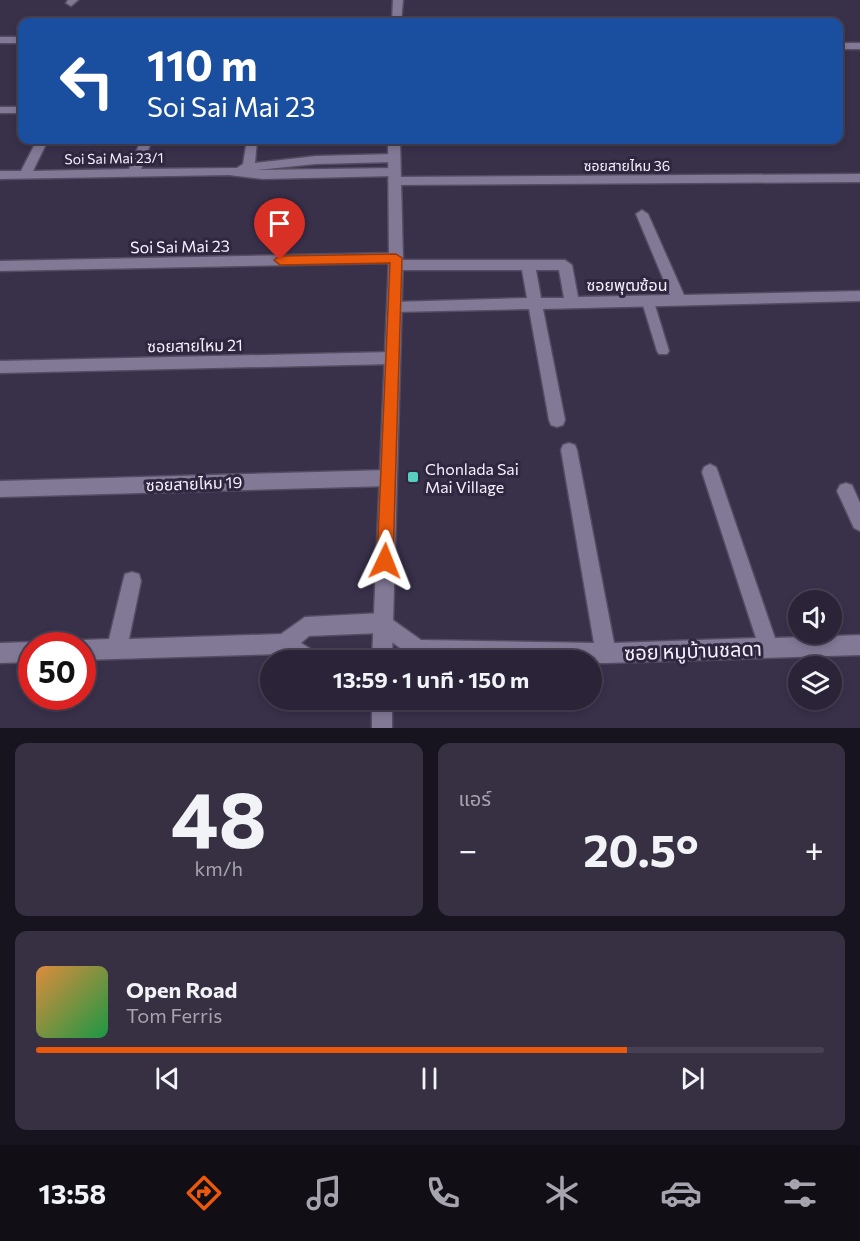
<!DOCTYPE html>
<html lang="th">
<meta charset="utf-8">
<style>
:root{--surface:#2b2438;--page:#373043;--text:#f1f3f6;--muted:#a6a4ae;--line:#474153;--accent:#ea580c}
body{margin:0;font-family:Commissioner,"Noto Sans Thai",sans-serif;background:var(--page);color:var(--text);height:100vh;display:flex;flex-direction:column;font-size:22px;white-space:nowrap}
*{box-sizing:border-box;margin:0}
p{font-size:20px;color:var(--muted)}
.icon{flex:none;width:33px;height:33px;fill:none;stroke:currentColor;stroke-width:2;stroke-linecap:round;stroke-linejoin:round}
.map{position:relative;height:728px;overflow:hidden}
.details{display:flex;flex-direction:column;gap:15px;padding:15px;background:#18141f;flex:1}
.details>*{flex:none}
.top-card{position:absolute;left:18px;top:18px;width:825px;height:126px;border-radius:12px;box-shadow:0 3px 9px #0003,0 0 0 2px var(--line);background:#1a4fa0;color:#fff;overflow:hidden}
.controls{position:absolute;left:788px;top:590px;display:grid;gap:12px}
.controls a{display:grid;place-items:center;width:54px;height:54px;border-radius:50%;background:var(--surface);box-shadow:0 3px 9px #0003,0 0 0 2px var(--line);font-size:30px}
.speed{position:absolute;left:18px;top:632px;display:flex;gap:12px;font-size:30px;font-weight:700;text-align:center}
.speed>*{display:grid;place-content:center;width:78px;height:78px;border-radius:50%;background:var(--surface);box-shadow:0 3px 9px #0003,0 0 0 2px var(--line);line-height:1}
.speed .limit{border:9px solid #d22;background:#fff;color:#111}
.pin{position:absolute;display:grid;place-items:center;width:51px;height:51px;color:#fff;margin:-62px -26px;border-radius:50% 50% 50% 0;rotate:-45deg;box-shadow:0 0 6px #0007}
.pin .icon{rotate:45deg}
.me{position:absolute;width:66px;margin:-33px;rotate:2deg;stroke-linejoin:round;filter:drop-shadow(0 0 4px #0008)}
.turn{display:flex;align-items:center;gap:21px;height:126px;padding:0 30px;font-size:27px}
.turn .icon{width:78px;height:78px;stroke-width:2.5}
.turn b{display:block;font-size:42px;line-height:51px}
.big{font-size:45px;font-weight:700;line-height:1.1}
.details .card{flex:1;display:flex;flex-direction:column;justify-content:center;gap:9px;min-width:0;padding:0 21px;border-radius:12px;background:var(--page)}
.details .dial{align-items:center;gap:0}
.dial b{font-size:78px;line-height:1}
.song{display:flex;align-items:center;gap:18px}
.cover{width:72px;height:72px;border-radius:9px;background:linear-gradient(135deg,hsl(30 70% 55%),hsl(140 70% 35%))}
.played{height:6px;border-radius:3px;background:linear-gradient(90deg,var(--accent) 75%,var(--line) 75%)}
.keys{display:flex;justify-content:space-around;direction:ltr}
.heat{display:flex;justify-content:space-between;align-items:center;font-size:33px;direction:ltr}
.details .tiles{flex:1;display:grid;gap:15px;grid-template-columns:1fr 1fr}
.card:last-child{grid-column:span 2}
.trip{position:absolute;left:260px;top:650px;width:342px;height:60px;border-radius:30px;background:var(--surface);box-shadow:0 3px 9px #0003,0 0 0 2px var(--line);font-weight:700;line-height:60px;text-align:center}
.tabs{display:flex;height:96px;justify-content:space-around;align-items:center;background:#110e16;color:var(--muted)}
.tabs .icon{width:42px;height:42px}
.tabs .on{color:var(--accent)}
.tabs b{font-size:27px;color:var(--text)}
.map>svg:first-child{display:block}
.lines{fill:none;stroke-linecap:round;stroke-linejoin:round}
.service-casing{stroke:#544c62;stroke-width:3}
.minor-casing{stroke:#544c62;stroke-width:3}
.secondary-casing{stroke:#544c62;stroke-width:3}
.service{fill:#827996;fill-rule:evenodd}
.minor{fill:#827996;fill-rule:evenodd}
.secondary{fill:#827996;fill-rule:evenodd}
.route{fill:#ea580c;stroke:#983908;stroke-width:1.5}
.poi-dot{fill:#57cec1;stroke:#2f263f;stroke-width:2}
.labels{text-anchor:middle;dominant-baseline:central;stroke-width:6;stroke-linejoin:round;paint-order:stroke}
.far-street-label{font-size:14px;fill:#f6f1ff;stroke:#2f263f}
.street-label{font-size:16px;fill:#f6f1ff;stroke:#2f263f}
.poi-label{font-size:16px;fill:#f6f1ff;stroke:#2f263f;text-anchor:start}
.near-street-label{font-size:20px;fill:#f6f1ff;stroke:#2f263f}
</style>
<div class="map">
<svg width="860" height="728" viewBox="0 0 860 728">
<rect width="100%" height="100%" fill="#39304a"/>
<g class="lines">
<g class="service-casing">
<path id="service" d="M 648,298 L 654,302 L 669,351 L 667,354 L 659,354 L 657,351 L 642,302 Z"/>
</g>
<g class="minor-casing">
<g id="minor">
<path d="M 68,0 L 78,0 L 71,6 L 66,3 Z"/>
<rect x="0" y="37" width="22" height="6"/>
<rect x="838" y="43" width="22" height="6"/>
<rect x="0" y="107" width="22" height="6"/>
<path d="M 37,140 L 48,140 L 33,171 L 129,169 L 141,140 L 152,140 L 141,169 L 237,168 L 243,164 L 247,140 L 257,140 L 255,163 L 316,156 L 394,154 L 400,158 L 394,162 L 316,164 L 257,170 L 394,168 L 400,172 L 394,176 L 263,179 L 229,175 L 0,179 L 0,171 L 21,171 Z"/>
<path d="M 860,174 L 860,182 L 394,185 L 388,181 L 394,177 Z"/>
<path d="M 642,210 L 648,214 L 684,295 L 860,291 L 860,301 L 543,309 L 565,420 L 563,425 L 557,427 L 551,425 L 549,420 L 529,309 L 394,312 L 387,307 L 394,302 L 527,298 L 522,270 L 395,270 L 390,269 L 389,263 L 0,271 L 0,261 L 396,253 L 401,255 L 401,260 L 565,260 L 572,265 L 578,297 L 670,295 L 636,214 ZM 536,270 L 559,270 L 564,298 L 541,298 Z"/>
<path d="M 392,352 L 397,354 L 399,358 L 397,362 L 392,364 L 0,373 L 0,361 Z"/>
<path d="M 569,443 L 575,445 L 577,450 L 614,643 L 756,638 L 702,472 L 704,467 L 710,464 L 716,467 L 718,472 L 775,638 L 860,635 L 860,655 L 606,663 L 591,663 L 591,660 L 386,660 L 389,653 L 400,648 L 380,633 L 309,636 L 301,643 L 317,653 L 320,660 L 292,660 L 283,654 L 82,660 L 82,645 L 74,645 L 82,640 L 109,639 L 123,581 L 125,574 L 132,572 L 139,574 L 141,581 L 129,639 L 281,634 L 305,617 L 383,613 L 421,640 L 594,643 L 561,450 L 563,445 Z"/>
<path d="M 388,470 L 394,472 L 396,478 L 394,484 L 388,486 L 0,497 L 0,481 Z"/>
<path d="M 846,483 L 852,485 L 860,503 L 860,531 L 854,528 L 837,491 L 840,485 Z"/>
<path d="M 32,642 L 39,645 L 32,645 L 32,662 L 0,663 L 0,643 Z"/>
</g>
</g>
<g class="secondary-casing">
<g id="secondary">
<path d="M 393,0 L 403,0 L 401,22 L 392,22 Z"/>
<path d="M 388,140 L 400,140 L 403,258 L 392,660 L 372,660 L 389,258 Z"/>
<rect x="372" y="699" width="20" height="29"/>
</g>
</g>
<use href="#service" class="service"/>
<use href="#minor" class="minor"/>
<use href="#secondary" class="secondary"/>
</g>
<path class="route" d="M 396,254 L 402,258 L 393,561 L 391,567 L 385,569 L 379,567 L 377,561 L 390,263 L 280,265 L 274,260 L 280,256 Z"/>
<rect class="poi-dot" x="407" y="471" width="12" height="12" rx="3"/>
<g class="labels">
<g class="far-street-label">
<text transform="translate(114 158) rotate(-1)">Soi Sai Mai 23/1</text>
<text x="627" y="165">ซอยสายไหม 36</text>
</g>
<g class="street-label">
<text transform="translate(180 246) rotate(-1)">Soi Sai Mai 23</text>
<text x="627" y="284">ซอยพุฒซ้อน</text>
<text transform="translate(195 345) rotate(-1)">ซอยสายไหม 21</text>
<text transform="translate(194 483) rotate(-2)">ซอยสายไหม 19</text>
</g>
<g class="poi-label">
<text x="425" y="468">Chonlada Sai<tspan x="425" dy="18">Mai Village</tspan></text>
</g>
<g class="near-street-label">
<text transform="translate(693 650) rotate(-2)">ซอย หมูบ้านชลดา</text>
</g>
</g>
</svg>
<div class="controls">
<a><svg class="icon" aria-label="sound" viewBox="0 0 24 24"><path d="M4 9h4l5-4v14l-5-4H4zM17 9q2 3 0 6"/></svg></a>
<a><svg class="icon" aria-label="layers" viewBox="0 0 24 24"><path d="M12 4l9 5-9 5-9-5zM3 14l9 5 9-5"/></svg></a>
</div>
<div class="speed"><div class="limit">50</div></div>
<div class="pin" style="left:280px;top:260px;background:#d93025"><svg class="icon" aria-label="arrive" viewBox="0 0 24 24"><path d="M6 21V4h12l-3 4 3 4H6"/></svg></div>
<svg class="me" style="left:385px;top:561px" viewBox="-20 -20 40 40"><path d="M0-17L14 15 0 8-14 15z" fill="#ea580c" stroke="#fff" stroke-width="4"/></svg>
<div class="trip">13:59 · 1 นาที · 150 m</div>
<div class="top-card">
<div class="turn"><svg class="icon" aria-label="left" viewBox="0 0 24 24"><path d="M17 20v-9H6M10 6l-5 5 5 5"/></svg><div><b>110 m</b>Soi Sai Mai 23</div></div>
</div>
</div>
<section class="details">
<div class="tiles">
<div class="card dial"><b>48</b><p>km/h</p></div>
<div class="card"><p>แอร์</p>
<div class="heat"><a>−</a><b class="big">20.5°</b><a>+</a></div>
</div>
<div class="card">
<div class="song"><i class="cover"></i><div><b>Open Road</b><p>Tom Ferris</p></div></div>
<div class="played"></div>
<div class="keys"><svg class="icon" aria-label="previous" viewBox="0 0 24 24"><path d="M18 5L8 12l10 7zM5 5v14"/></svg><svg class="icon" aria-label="pause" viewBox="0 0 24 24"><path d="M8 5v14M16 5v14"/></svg><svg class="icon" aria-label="next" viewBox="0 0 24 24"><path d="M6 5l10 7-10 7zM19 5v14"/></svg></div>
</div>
</div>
</section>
<nav class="tabs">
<b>13:58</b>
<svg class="icon on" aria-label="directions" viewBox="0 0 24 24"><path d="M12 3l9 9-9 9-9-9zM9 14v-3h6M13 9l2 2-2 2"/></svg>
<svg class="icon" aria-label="music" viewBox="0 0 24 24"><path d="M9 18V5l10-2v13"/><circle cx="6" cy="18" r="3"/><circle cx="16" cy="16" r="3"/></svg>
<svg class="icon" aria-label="phone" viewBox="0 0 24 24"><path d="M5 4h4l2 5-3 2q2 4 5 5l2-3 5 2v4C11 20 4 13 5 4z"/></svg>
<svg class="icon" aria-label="climate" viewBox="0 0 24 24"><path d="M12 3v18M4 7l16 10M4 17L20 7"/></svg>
<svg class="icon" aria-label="car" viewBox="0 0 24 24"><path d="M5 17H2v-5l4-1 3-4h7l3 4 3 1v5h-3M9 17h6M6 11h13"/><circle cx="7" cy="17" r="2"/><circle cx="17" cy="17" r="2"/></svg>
<svg class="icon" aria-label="filters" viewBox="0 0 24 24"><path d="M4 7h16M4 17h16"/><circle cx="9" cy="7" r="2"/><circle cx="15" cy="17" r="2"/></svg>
</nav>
